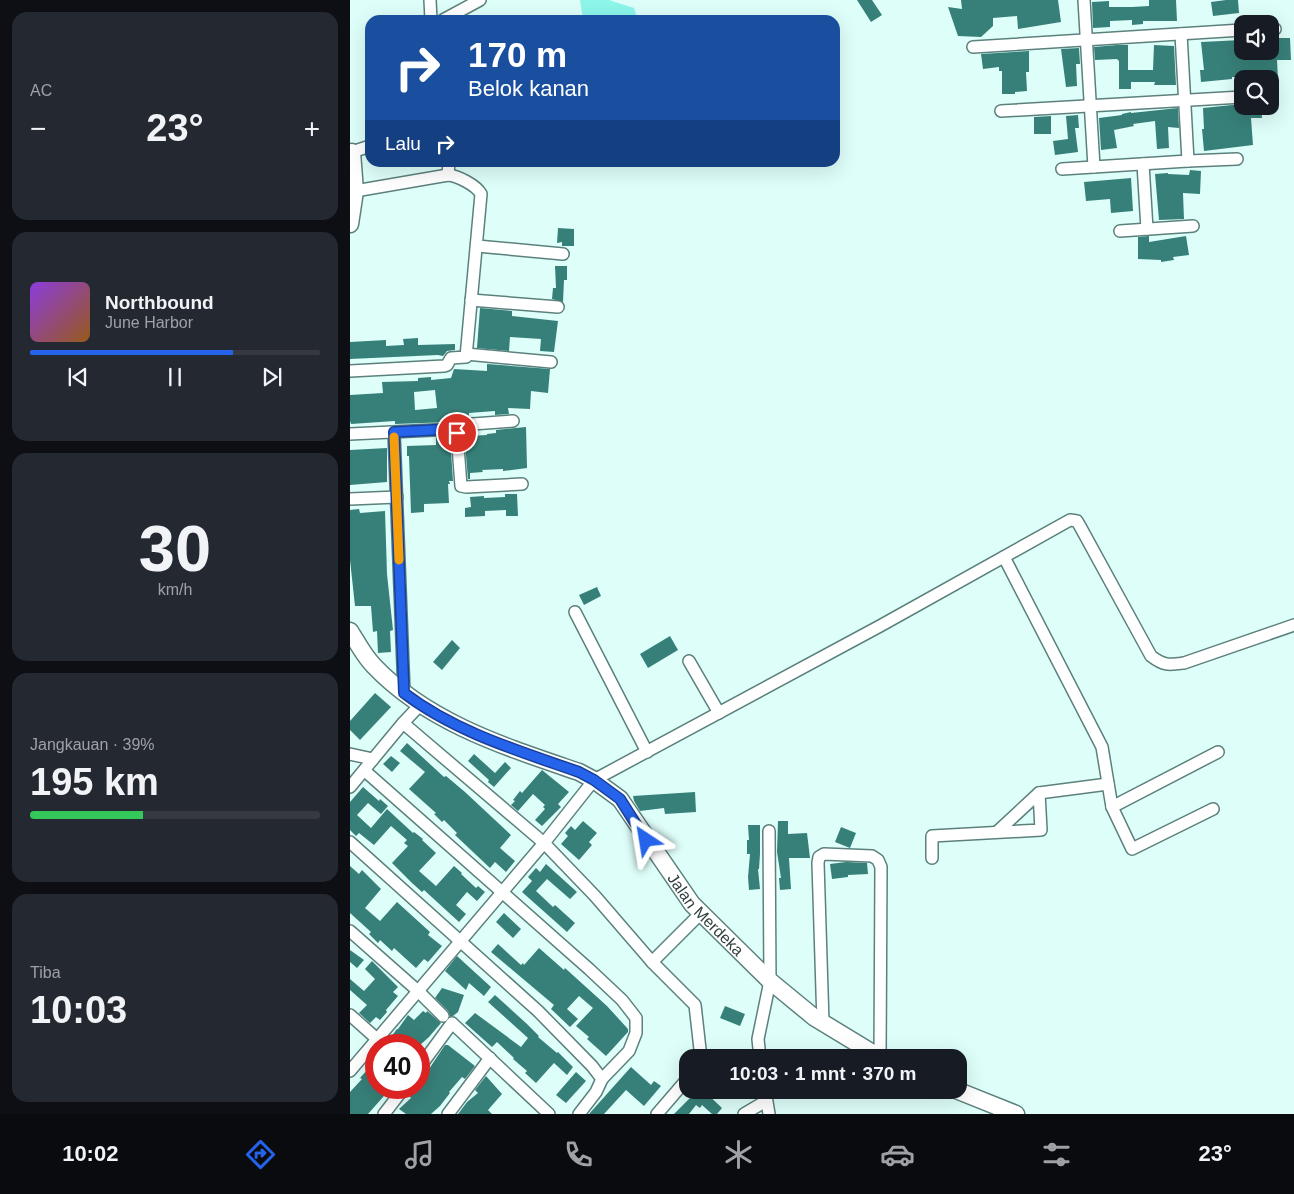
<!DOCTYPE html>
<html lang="id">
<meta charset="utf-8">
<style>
:root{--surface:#171b24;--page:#242831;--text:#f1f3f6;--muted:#9ea1a6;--line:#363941;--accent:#2563eb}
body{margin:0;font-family:Arial,sans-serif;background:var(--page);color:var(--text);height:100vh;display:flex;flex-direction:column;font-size:19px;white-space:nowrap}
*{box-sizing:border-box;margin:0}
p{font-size:16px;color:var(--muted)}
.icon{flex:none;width:28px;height:28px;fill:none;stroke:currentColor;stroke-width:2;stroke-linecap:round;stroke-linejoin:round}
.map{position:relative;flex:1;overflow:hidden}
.details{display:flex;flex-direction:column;gap:12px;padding:12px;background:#0d0f14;width:350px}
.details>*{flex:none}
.top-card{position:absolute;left:15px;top:15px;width:475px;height:152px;border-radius:15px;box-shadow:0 5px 20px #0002;background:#1a4fa0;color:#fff;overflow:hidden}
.tools{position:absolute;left:884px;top:15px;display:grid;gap:10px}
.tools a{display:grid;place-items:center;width:45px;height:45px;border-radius:10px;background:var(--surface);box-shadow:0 5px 20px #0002;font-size:25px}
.speed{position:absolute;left:15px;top:1034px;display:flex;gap:10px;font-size:25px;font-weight:700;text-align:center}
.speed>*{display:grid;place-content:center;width:65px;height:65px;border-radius:50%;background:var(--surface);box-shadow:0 5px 20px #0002;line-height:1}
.speed .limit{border:8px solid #d22;background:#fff;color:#111}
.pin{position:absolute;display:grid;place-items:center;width:42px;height:42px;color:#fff;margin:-21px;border:2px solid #fff;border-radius:50%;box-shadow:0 1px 5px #0007}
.me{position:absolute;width:55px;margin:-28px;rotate:327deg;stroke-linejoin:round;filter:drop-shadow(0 0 4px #0008)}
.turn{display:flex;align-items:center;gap:18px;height:105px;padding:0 20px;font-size:22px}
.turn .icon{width:65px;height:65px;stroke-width:2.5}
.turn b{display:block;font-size:35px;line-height:42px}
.then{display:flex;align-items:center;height:48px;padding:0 20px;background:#0003;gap:10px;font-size:19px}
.big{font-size:38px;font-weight:600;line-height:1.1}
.details .card{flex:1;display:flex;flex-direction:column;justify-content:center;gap:8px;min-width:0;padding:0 18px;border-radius:15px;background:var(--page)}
.details .dial{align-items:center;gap:0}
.dial b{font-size:65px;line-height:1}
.song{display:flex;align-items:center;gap:15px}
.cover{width:60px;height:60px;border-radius:8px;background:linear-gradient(135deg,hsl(270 70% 55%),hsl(30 70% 35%))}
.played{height:5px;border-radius:2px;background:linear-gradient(90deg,var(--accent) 70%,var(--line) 70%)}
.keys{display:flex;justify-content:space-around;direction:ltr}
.heat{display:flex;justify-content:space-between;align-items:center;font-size:28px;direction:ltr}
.charge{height:8px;border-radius:4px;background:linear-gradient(90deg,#34c759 39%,var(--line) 0)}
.trip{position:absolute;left:329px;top:1049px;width:288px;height:50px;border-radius:15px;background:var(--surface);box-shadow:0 5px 20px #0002;font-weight:600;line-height:50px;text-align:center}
.menu{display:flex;height:80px;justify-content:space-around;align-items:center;background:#090b0e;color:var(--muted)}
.menu .icon{width:35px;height:35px}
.menu .selected{color:var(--accent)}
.menu b{font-size:22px;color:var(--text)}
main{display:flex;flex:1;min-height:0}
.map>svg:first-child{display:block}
.green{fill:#8df5ea}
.building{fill:#378079;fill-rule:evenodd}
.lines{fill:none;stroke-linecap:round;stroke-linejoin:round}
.street-casing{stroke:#5c817d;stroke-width:14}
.secondary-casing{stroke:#5c817d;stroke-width:19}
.street{stroke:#fff;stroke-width:11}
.secondary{stroke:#fff;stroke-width:16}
.route-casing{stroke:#184099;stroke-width:12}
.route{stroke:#2563eb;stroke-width:9}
.slow{stroke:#f59e0b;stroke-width:9}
.labels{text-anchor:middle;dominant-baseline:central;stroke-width:5;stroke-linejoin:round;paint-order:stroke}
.street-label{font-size:16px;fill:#30403e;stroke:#fff}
</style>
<main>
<section class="details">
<div class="card"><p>AC</p>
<div class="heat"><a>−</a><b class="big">23°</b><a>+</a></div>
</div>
<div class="card">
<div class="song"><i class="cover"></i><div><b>Northbound</b><p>June Harbor</p></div></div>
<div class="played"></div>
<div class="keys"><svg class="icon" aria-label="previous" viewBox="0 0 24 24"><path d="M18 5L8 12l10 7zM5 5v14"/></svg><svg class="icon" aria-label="pause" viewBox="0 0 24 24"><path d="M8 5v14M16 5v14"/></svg><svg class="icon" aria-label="next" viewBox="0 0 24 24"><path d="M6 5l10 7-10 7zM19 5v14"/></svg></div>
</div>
<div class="card dial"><b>30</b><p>km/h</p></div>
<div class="card"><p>Jangkauan · 39%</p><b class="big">195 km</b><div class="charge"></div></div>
<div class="card"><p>Tiba</p><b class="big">10:03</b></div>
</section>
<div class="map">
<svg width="944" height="1114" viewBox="0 0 944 1114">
<rect width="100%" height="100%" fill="#defefa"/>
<path class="green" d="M 230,0 L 259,0 L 284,8 L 288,20 L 233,20 Z"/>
<g class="building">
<path d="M 507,0 L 522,0 L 532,15 L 521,22 Z"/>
<path d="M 611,0 L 708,0 L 711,22 L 668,29 L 667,16 L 643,18 L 643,26 L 631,37 L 608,36 L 598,7 L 612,9 Z"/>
<path d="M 799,0 L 826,0 L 827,21 L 793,21 L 793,24 L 782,25 L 782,20 L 760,21 L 760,27 L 743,28 L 742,2 L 759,1 L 759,7 L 782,7 L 799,6 Z"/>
<path d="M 876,0 L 888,0 L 889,13 L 863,16 L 861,2 Z"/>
<path d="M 920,38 L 940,38 L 941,60 L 927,60 L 928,79 L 882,77 L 882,79 L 851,82 L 850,70 L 854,70 L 851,42 L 892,40 L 892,51 L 920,51 Z"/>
<path d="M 767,45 L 778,45 L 778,70 L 803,70 L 804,45 L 824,46 L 826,85 L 804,85 L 805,82 L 781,82 L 781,89 L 769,89 L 769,61 L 767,59 L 745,60 L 744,47 Z"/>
<path d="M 729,48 L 730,64 L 726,64 L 727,86 L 716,87 L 711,49 Z"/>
<path d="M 679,51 L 679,72 L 676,72 L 677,91 L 665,92 L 665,94 L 652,94 L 652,71 L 649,71 L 649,67 L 633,69 L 631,54 Z"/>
<path d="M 892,104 L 892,106 L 911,106 L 912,118 L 901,118 L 903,145 L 854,151 L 852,129 L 854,129 L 853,108 Z"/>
<path d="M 828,108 L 829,128 L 818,127 L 819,148 L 807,149 L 805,121 L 783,124 L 784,126 L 764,130 L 767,148 L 751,150 L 749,118 L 772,115 L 772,114 L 781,112 L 781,113 Z"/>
<path d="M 728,115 L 729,128 L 725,128 L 728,152 L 705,155 L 703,141 L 718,139 L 716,116 Z"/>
<path d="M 701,116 L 701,134 L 684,134 L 684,117 Z"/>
<path d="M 840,170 L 851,171 L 850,194 L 833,193 L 834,219 L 809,220 L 805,174 L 818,173 L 818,174 L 839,175 Z"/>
<path d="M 781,178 L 783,211 L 761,213 L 760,199 L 736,201 L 734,182 Z"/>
<path d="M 208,228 L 224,229 L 224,246 L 212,246 L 212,242 L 207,243 Z"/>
<path d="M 799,236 L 799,242 L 836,236 L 839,255 L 823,257 L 824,260 L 811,262 L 811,260 L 788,259 L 788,237 Z"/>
<path d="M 205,266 L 217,266 L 217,280 L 214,280 L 213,302 L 202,299 L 203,288 L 206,288 Z"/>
<path d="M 130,308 L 162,311 L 162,316 L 208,321 L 204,352 L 190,351 L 191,339 L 160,337 L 159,351 L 127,348 Z"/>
<path d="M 68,338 L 68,345 L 105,344 L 105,350 L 97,351 L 93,356 L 88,355 L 0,359 L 0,342 L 36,340 L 36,346 L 54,345 L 53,339 Z"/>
<path d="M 137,364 L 200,369 L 198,393 L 181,391 L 180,409 L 158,408 L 159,414 L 145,415 L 145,411 L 119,413 L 119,417 L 108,418 L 101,422 L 45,424 L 45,421 L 1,424 L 0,421 L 0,395 L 33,393 L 32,382 L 68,381 L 68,378 L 81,377 L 81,380 L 101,378 L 104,369 L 137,371 ZM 85,390 L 87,408 L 65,410 L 64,392 Z"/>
<path d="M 176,427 L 177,468 L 153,471 L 153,469 L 132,470 L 133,472 L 120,473 L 120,479 L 118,479 L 114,432 L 120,432 L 120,436 L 137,435 L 137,434 L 146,433 L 146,430 Z"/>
<path d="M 86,437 L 100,437 L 103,481 L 99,481 L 100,484 L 98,484 L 99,503 L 74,504 L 74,512 L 61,513 L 59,456 L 57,456 L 57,446 L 86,445 Z"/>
<path d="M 37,448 L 37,482 L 0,485 L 0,450 Z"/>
<path d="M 155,494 L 167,494 L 168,516 L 156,516 L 156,510 L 135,511 L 135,516 L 115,517 L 115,508 L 121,507 L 120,497 L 134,496 L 134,498 L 155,497 Z"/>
<path d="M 9,509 L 10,513 L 35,511 L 37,574 L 43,630 L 40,631 L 41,652 L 28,653 L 27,631 L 23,632 L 21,606 L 5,606 L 0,560 L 0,510 Z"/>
<path d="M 247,587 L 251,596 L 234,605 L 229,595 Z"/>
<path d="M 320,636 L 328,650 L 298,668 L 290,654 Z"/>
<path d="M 102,640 L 110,648 L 92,670 L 83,662 Z"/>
<path d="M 25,693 L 41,707 L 10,740 L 0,730 L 0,721 Z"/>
<path d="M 57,743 L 94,777 L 96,776 L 115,792 L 161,835 L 150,848 L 165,861 L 156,872 L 145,862 L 140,868 L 105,835 L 107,833 L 94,820 L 92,822 L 84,814 L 86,813 L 59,789 L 75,772 L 50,751 Z"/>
<path d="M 124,754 L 145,773 L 155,762 L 161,768 L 144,787 L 138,782 L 139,780 L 118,761 Z"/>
<path d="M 41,756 L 50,763 L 42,772 L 33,764 Z"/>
<path d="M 192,770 L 219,792 L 208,804 L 211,807 L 192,826 L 185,820 L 195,809 L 193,807 L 195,805 L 183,794 L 168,811 L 161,805 L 165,801 L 163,800 L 170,791 L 172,793 Z"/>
<path d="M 13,787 L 29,801 L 30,799 L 38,806 L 31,814 L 18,803 L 7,815 L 21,828 L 37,809 L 63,833 L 64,832 L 73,839 L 72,840 L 86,853 L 69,871 L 86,886 L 104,866 L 112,873 L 111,874 L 126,888 L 128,886 L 135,892 L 127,901 L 117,892 L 106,905 L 116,914 L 109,922 L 74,890 L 72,892 L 62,883 L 42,863 L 58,846 L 54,843 L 57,840 L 41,826 L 24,845 L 9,833 L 6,836 L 0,830 L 0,802 Z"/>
<path d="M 345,792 L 346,812 L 315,814 L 314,808 L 290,811 L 284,801 L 283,796 Z"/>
<path d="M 233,821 L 247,833 L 239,842 L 242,845 L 229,860 L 211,844 L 218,836 L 215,833 L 221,826 L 225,830 Z"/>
<path d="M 428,821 L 438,821 L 438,834 L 457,833 L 460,858 L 439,858 L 441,889 L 430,890 L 429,878 L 431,878 L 427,852 Z"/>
<path d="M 398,825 L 410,825 L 410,854 L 409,869 L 408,869 L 410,889 L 399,890 L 398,877 L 400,854 L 397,854 L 397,840 L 399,840 Z"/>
<path d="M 491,827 L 506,833 L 500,848 L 485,842 Z"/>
<path d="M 496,862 L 517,863 L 518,874 L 498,875 L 498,877 L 482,879 L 480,864 Z"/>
<path d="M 196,864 L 227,892 L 220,899 L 197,879 L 186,891 L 203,907 L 205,905 L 225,923 L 217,932 L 172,892 L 182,881 L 178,877 L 186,868 L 190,872 Z"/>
<path d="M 0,866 L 9,874 L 12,870 L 31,889 L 15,908 L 30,921 L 47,902 L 80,932 L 78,935 L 92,946 L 78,962 L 74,959 L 66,968 L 44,948 L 42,951 L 30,940 L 28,943 L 19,934 L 21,932 L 0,913 Z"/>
<path d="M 154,913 L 171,929 L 163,938 L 146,922 Z"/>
<path d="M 148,944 L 171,965 L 173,963 L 174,965 L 189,948 L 214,970 L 215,968 L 257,1006 L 278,1029 L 278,1032 L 256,1056 L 237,1039 L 239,1037 L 226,1026 L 243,1008 L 229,996 L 217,1009 L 228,1019 L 220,1027 L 201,1009 L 204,1005 L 141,952 Z"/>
<path d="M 0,950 L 14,960 L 7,968 L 0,962 Z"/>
<path d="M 107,956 L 141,987 L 134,996 L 119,983 L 116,990 L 95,971 Z"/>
<path d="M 22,961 L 48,987 L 43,992 L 48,996 L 36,1010 L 37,1012 L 30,1020 L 26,1017 L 20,1023 L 9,1013 L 17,1005 L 0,990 L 0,979 L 14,991 L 25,979 L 15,969 Z"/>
<path d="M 92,988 L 114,995 L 108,1012 L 103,1016 L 100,1016 L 98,1011 L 85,998 Z"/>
<path d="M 145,995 L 177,1024 L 189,1036 L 188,1037 L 207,1053 L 208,1052 L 223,1067 L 217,1075 L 204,1063 L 186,1083 L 175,1073 L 177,1071 L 163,1059 L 164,1058 L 147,1042 L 142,1047 L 115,1023 L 125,1013 L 171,1047 L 178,1038 L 138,1002 Z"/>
<path d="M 375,1006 L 395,1014 L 390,1026 L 370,1018 Z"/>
<path d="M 73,1011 L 76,1013 L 77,1011 L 91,1023 L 79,1037 L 70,1045 L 35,1045 L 42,1038 L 41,1037 L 47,1029 L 48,1029 L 58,1015 L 64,1020 Z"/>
<path d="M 95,1045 L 98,1045 L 125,1066 L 115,1079 L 112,1077 L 99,1092 L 100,1093 L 90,1106 L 81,1114 L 56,1114 L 49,1109 L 61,1098 L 59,1096 L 66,1088 L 69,1088 L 69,1084 Z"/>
<path d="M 26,1060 L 26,1088 L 41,1088 L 18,1114 L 0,1114 L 0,1092 L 12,1079 L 10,1078 Z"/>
<path d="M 281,1067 L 301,1085 L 304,1081 L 311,1086 L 294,1106 L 276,1090 L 254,1114 L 239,1114 Z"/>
<path d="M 226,1072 L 236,1081 L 216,1103 L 206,1095 Z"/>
<path d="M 136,1076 L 152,1094 L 138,1110 L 142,1114 L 108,1114 L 117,1102 L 128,1093 L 125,1090 Z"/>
<path d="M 348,1090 L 353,1090 L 372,1108 L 367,1114 L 362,1114 L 352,1105 L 350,1108 L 346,1105 L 339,1114 L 324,1114 Z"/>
</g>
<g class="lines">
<g class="street-casing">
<g id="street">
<path d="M 80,0 L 81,20"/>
<path d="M 734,0 L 744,167"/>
<path d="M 93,20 L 130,0"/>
<path d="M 920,29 L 925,29"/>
<path d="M 623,47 L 892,30"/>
<path d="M 651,111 L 892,97"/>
<path d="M 2,152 L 20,146"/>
<path d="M 838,161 L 887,159"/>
<path d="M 793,164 L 797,229"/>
<path d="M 712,169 L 838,161 L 831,34"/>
<path d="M 5,191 L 98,175 L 99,162"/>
<path d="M 770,231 L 843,226"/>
<path d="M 127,246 L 213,254"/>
<path d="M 121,300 L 208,307"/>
<path d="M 116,354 L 201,362"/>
<path d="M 0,371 L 94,366 L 97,365 L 101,358 L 116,357 L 131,194 C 126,185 108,176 98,175"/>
<path d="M 105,429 L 107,426 L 109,425 L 163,421"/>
<path d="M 44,432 L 54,693"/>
<path d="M 0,434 L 105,429 L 107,433 L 111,486 L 116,487 L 172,484"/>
<path d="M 0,499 L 47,497"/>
<path d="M 654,557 L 752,747 L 762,807 L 782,849 L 863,809"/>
<path d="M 225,612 L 297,752"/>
<path d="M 339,661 L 369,713"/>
<path d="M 53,723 L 194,843 L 245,896 L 302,962 L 345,1005 L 351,1058"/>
<path d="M 0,754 L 23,759"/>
<path d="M 15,771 L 239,969 L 272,1000 L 286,1018 L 286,1033 L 279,1051 L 252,1079"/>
<path d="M 0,787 L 53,723 L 70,705"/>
<path d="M 762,807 L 868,752"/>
<path d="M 647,832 L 689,793"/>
<path d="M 0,842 L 188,1011 L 242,1066 L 252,1079 L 246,1092 L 229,1114"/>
<path d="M 582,858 L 582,836 L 691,830 L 689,793 L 758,784"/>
<path d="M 0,931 L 68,991 L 93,1016"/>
<path d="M 302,962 L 351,913"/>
<path d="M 0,1015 L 27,1039"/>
<path d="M 473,1023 L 468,863 L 469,857 L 474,854 L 522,856 L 528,860 L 531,867 L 530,1057"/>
<path d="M 410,1058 L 408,1039 L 420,981 L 419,831"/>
<path d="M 69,1068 L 102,1023 L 199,1114"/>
<path d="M 0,1071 L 194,843 L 244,780 L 530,626 L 720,520 L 727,521 L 731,528 L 801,656 C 814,666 819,665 834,663 L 944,625"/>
<path d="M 415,1090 L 419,1114"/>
<path d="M 34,1114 L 54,1088"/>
<path d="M 98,1114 L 140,1058"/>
<path d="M 307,1114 L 338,1078"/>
<path d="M 394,1114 L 416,1101"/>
</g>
</g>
<g class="secondary-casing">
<g id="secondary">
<path d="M 0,153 L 2,152 L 5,191 L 0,224"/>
<path id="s1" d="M 0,631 C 7,642 14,656 24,666 C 78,723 156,747 229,772 L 244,780 L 270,799 L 342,904 L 420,981 L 465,1018 L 531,1058"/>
<path d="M 606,1090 L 666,1114"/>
</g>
</g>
<use href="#street" class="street"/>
<use href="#secondary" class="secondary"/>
</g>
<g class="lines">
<g class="route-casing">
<path id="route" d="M 107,433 L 105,429 L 102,429 L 44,432 L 54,693 C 105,732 169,751 229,772 L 244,780 L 270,799 L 296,840"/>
</g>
<use href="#route" class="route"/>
<path class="slow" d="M 44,437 L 49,560"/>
</g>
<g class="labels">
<g class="street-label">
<text stroke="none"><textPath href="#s1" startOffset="469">Jalan Merdeka</textPath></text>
</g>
</g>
</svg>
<div class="tools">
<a><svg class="icon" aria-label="sound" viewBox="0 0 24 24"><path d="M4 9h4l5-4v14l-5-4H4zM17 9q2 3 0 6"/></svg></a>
<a><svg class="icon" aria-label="search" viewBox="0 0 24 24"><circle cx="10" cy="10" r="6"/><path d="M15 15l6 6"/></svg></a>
</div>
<div class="speed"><div class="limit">40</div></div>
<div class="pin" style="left:107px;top:433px;background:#d93025"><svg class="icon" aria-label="arrive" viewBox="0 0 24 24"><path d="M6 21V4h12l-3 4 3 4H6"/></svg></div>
<svg class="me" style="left:296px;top:840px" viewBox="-20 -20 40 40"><path d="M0-17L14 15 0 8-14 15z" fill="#2563eb" stroke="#fff" stroke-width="4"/></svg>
<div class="trip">10:03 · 1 mnt · 370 m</div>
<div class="top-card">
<div class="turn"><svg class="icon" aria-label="right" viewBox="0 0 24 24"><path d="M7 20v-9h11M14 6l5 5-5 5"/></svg><div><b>170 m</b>Belok kanan</div></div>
<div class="then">Lalu<svg class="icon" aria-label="right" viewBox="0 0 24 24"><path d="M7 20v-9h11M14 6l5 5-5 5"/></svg></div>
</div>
</div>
</main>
<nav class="menu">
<b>10:02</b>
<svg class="icon selected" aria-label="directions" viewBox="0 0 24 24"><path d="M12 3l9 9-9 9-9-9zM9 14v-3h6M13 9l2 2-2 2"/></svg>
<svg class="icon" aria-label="music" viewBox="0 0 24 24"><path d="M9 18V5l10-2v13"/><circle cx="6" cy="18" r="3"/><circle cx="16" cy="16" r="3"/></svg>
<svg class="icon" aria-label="phone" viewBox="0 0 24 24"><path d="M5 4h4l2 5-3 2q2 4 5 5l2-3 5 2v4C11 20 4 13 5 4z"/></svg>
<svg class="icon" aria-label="climate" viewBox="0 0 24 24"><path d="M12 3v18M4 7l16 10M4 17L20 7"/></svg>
<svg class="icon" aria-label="car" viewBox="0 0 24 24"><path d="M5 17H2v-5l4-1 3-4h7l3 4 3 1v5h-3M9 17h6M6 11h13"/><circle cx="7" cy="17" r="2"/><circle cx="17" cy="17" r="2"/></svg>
<svg class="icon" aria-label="filters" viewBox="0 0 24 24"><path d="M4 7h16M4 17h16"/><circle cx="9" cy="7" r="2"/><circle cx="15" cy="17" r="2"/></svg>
<b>23°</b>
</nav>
